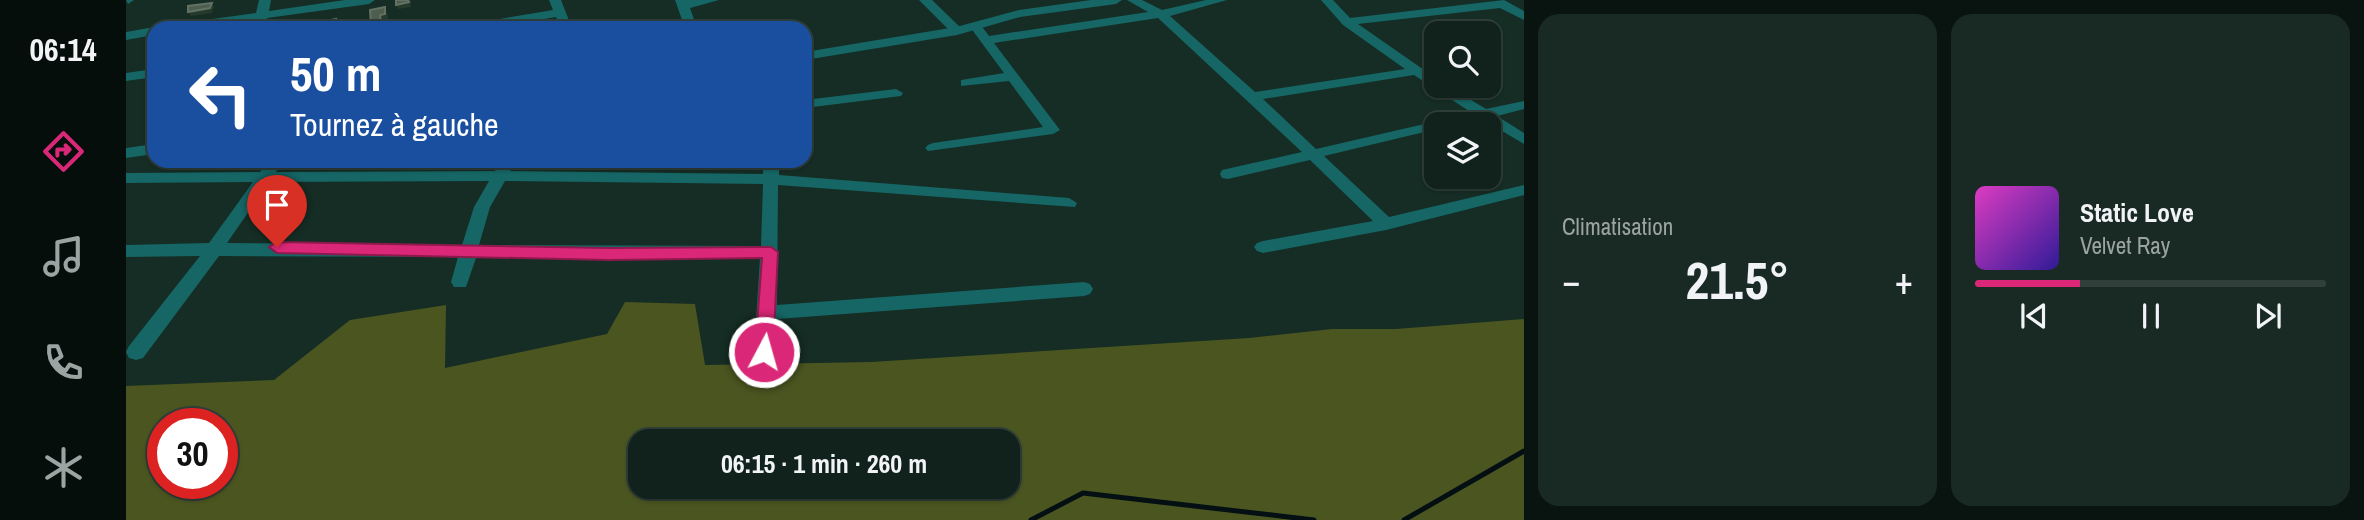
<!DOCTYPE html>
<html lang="fr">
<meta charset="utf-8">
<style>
:root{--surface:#10221b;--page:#192a24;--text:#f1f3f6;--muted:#9ca4a3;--line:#303f3a;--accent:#db2777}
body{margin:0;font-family:"Archivo Narrow",sans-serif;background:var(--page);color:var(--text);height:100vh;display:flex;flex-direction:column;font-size:26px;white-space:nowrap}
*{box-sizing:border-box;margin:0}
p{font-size:23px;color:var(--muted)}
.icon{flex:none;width:38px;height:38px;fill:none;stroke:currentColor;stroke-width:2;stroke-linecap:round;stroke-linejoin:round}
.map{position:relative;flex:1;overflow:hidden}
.drawer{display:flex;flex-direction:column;gap:14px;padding:14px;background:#09130f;width:840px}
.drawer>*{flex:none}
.top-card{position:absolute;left:21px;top:21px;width:665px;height:147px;border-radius:21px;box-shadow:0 2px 5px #0004,0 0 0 2px var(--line);background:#1a4fa0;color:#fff;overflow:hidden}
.controls{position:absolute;left:1298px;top:21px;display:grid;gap:14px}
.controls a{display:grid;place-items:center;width:77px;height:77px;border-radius:14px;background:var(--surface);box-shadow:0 2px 5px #0004,0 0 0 2px var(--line);font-size:35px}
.speed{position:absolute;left:21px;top:408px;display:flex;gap:14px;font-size:35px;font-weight:700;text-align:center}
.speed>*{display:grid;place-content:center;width:91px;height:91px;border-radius:50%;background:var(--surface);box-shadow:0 2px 5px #0004,0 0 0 2px var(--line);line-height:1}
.speed .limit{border:10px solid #d22;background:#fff;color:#111}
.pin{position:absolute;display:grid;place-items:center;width:60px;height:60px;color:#fff;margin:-72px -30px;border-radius:50% 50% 50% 0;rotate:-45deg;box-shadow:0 0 7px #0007}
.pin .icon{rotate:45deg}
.me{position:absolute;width:77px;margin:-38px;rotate:6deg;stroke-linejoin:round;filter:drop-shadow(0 0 5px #0008)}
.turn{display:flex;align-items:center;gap:24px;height:147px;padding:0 28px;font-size:32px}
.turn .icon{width:91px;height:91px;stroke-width:2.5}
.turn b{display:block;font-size:49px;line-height:60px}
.big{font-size:52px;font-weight:700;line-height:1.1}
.drawer .widget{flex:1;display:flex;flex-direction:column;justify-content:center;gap:10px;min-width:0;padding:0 24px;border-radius:21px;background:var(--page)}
.song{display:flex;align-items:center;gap:21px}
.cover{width:84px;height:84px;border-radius:10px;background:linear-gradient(135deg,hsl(310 70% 55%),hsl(250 70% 35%))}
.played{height:7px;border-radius:4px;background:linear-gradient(90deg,var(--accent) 30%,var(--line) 30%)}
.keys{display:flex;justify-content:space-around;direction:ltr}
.heat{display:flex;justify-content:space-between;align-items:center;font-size:38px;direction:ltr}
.drawer .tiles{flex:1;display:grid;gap:14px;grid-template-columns:repeat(2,1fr)}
.trip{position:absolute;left:502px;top:429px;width:392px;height:70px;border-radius:21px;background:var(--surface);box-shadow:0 2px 5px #0004,0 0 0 2px var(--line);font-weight:700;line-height:70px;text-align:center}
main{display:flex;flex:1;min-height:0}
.tabs{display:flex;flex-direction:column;width:126px;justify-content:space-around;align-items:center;background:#060e0b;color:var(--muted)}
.tabs .icon{width:49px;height:49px}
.tabs .active{color:var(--accent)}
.tabs b{font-size:32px;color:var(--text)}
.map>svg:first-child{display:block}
.green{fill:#4b5520;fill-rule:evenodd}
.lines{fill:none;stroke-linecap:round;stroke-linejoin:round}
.stream{stroke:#040f13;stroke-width:5}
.minor{fill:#156665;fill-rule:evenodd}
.tertiary{fill:#156665;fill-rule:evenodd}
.shaded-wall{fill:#263a2c}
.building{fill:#4d5d4e;stroke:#627164;stroke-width:2}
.route{fill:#db2777;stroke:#8e194d;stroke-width:2}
</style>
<main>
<nav class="tabs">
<b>06:14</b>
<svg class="icon active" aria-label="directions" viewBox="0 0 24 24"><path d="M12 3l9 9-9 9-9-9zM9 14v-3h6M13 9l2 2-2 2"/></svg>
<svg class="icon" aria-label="music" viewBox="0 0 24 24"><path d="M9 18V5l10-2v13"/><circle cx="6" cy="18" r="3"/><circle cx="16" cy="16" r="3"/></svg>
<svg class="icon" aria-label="phone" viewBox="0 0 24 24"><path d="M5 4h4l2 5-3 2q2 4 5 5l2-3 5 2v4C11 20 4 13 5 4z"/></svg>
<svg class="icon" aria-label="climate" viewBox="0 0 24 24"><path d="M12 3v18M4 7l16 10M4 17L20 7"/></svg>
</nav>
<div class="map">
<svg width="1398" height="520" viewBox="0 0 1398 520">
<rect width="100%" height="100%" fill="#152d24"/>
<path class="green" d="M 499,302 L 569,304 L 579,365 L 745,362 L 1123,338 L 1206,329 L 1270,329 L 1398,319 L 1398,520 L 0,520 L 0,386 L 148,380 L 224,320 L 320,305 L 319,368 L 481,334 ZM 37,424 L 96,424 L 96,483 L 37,483 ZM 514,441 L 882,441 L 882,486 L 514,486 Z"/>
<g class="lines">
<g class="stream">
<path d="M 905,520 L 957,493 L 1188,520"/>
<path d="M 1278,520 L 1398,451"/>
</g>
<g class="minor">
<path d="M 0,0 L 8,0 L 2,4 Z"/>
<path d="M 133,0 L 145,0 L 143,11 L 219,0 L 249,0 L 243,4 L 141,18 L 139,28 L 127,28 L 129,20 L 75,28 L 44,28 L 50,24 L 130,13 Z"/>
<path d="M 423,0 L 435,0 L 446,28 L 434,28 L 430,17 L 366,28 L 338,28 L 344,24 L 427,10 Z"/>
<path d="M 549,0 L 593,0 L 564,8 L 571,28 L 559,28 Z"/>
<path d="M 793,0 L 806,0 L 835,28 L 835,34 L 827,34 Z"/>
<path d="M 1001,0 L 1016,0 L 1036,10 L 1080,0 L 1101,0 L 1044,16 L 1129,92 L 1279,69 L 1217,25 L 1195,0 L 1207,0 L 1224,18 L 1378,0 L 1398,11 L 1398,20 L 1374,8 L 1232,24 L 1311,79 L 1311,86 L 1322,86 L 1360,109 L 1398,101 L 1398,109 L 1371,116 L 1398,133 L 1398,144 L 1356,119 L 1334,124 L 1311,124 L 1311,129 L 1198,156 L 1263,217 L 1398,185 L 1398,195 L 1260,230 L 1137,253 L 1131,251 L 1128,247 L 1131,243 L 1137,241 L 1247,221 L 1184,160 L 1102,179 L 1096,178 L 1094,174 L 1096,170 L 1176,152 L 1032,18 L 868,43 L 934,130 L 927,134 L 802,151 L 799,148 L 802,145 L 807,143 L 917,127 L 883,81 L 835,86 L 835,80 L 878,73 L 844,27 L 846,24 L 854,24 L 863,36 L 1022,12 ZM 1288,75 L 1346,113 L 1190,149 L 1137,99 Z"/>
<path d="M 28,27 L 31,28 L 28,28 L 28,35 L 0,40 L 0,32 Z"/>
<path d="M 28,69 L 28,77 L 0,81 L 0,73 Z"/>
<path d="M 770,89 L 777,93 L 775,96 L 679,108 L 679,100 Z"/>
<path d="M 142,161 L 158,161 L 150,172 L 369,171 L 374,161 L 390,161 L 384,171 L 637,174 L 637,161 L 653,161 L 653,175 L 943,198 L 951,203 L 949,207 L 652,185 L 651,305 L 958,282 L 964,284 L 967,289 L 964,294 L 958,296 L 651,319 L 645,358 L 638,360 L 631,358 L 628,352 L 634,258 L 350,258 L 340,287 L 328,287 L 325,282 L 332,257 L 93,256 L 17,358 L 10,360 L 3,358 L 0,352 L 3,346 L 74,256 L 0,257 L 0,245 L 83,243 L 127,182 L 0,183 L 0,173 L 134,172 ZM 363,181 L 348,207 L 336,245 L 101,243 L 143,182 ZM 379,181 L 637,184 L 635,246 L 353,245 L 364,207 Z"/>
</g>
<g class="tertiary">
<path d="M 965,0 L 996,0 L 990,4 L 894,17 L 831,35 L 679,60 L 679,52 L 830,27 L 893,10 Z"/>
<path d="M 28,144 L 28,154 L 0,158 L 0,148 Z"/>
</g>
</g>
<g class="shaded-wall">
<path d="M 284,0 L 285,7 L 272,9 L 270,5 Z"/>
<path d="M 86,3 L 88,7 L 86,13 L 65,16 L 62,12 Z"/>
<path d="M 259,7 L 262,16 L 262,23 L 258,23 L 258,28 L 247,28 L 245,24 L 254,15 Z"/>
<path d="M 210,19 L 213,24 L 212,28 L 184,28 Z"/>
</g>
<g class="building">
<path d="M 270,0 L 282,0 L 283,2 L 270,5 Z"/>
<path d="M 86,3 L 84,8 L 62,12 L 62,6 Z"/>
<path d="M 259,7 L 259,14 L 254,15 L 255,23 L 245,24 L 244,10 Z"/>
<path d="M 210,19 L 209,24 L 182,28 L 183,24 Z"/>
</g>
<path class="route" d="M 151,242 L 483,248 L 645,247 L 652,252 L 647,352 L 645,357 L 632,357 L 629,352 L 636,258 L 483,260 L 151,253 L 143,247 Z"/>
</svg>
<div class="controls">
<a><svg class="icon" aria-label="search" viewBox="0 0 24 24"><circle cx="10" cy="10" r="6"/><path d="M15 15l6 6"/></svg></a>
<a><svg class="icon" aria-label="layers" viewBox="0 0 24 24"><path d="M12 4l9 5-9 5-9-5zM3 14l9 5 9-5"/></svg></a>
</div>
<div class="speed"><div class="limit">30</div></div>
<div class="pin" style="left:151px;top:247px;background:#d93025"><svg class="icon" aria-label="arrive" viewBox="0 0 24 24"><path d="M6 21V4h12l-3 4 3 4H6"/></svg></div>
<svg class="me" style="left:638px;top:352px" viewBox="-20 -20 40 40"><circle r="17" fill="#db2777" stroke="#fff" stroke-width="3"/><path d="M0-11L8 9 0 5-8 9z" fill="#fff"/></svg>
<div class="trip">06:15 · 1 min · 260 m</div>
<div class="top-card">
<div class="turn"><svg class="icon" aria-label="left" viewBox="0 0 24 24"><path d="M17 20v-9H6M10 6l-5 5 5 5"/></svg><div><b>50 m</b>Tournez à gauche</div></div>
</div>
</div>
<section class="drawer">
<div class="tiles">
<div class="widget"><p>Climatisation</p>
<div class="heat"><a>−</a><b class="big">21.5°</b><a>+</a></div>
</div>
<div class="widget">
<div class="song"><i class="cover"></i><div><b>Static Love</b><p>Velvet Ray</p></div></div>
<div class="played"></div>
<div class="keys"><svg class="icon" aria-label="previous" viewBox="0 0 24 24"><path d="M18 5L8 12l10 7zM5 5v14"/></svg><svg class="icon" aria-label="pause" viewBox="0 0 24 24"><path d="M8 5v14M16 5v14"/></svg><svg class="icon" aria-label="next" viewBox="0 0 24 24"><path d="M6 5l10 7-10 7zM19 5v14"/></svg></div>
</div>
</div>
</section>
</main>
